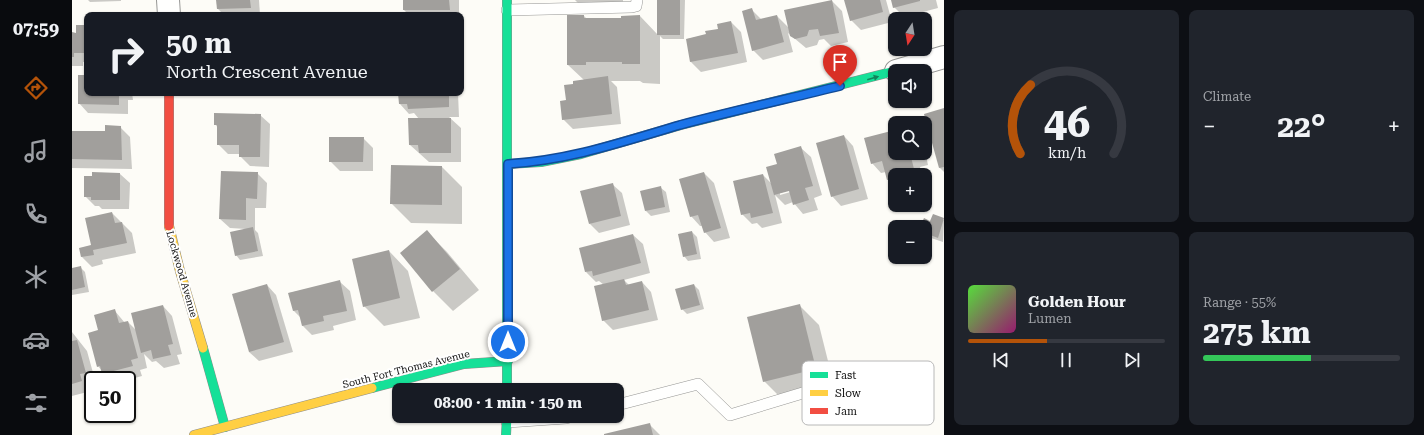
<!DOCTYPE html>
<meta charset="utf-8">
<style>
:root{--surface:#171b24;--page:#20242c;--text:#f1f3f6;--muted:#9ea1a6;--line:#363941;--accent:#b45309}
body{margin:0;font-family:"Roboto Serif",serif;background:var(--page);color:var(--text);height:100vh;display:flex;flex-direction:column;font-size:15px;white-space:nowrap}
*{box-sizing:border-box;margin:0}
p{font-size:13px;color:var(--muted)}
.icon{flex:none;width:22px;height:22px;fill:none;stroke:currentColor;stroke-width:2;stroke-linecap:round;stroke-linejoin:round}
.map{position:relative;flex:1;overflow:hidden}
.details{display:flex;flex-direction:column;gap:10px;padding:10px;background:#0d0f14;width:480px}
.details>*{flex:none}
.top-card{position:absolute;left:12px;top:12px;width:380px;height:84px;border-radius:8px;box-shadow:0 1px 3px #0004;background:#171b24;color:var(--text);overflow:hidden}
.needle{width:26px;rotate:192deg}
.tools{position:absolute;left:816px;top:12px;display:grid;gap:8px}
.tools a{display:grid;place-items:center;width:44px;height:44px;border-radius:8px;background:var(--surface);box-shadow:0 1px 3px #0004;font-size:20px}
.speed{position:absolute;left:12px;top:371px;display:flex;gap:8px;font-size:20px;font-weight:700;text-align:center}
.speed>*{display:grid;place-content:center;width:52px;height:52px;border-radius:50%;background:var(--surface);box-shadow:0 1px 3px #0004;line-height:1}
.speed .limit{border:2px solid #111;border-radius:6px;background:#fff;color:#111}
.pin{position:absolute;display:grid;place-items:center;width:34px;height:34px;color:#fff;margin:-41px -17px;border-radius:50% 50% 50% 0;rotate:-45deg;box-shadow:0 0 4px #0007}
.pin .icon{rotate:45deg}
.me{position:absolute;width:44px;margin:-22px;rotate:0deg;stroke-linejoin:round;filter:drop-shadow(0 0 3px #0008)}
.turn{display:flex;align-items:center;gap:14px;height:84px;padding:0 16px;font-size:18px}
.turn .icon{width:52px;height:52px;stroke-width:2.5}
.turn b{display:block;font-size:28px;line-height:34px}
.big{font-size:30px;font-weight:700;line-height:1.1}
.details .tile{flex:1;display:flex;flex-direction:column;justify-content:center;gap:6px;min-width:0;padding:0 14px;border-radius:8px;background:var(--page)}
.details .dial{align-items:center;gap:0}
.dial svg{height:104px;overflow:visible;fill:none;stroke:var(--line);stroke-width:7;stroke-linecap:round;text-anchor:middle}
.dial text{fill:var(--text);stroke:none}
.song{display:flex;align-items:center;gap:12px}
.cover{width:48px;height:48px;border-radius:6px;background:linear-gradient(135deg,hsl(110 70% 55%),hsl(320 70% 35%))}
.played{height:4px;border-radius:2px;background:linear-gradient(90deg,var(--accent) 40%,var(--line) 40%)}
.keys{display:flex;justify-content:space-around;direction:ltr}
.heat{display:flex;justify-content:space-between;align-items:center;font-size:22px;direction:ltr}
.charge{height:6px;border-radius:3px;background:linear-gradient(90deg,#34c759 55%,var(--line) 0)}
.details .tiles{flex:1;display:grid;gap:10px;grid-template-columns:repeat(2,1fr)}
.trip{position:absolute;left:320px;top:383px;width:232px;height:40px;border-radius:8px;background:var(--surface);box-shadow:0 1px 3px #0004;font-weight:700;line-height:40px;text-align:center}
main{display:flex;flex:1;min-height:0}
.dock{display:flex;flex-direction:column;width:72px;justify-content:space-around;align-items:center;background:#090b0e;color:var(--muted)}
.dock .icon{width:28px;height:28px}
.dock .on{color:var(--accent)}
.dock b{font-size:18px;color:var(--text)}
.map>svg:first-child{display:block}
.shadow{fill:#0003;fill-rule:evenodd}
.building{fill:#a19f9c}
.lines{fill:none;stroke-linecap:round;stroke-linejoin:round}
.lane-casing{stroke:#979795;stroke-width:12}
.street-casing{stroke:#979795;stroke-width:24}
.fast-casing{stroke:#8e8d8b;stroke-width:10}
.slow-casing{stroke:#8e8d8b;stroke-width:10}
.jam-casing{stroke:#8e8d8b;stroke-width:10}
.lane{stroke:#fffffe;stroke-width:11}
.street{stroke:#fffffe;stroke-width:22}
.fast{stroke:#16e098;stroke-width:9}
.slow{stroke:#ffcf43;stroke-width:9}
.jam{stroke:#f24e42;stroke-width:9}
.oneway{fill:#14835b}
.route-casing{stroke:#114b97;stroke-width:10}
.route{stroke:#1a73e8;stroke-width:7}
.labels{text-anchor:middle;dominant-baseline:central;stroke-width:4;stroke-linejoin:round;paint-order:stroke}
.street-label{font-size:10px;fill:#111;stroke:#fff}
.key{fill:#fff;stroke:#b8b8b8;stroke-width:1}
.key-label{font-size:11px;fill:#111}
</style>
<main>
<nav class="dock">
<b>07:59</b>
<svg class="icon on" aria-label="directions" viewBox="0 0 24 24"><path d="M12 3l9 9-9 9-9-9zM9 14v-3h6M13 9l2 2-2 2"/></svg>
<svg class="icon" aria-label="music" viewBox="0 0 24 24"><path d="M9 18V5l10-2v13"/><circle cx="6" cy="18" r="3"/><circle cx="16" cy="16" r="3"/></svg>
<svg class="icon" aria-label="phone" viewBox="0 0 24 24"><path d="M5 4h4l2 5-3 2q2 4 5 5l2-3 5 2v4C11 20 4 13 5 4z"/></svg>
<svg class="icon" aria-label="climate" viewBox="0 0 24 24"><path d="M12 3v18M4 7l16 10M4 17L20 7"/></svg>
<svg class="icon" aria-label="car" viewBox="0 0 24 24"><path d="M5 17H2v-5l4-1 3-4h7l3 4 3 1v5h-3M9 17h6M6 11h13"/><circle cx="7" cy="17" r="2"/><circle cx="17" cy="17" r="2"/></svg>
<svg class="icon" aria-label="filters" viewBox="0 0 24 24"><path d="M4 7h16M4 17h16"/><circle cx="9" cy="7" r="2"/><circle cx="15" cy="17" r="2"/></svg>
</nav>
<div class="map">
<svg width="872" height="435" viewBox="0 0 872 435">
<rect width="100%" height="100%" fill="#fdfcf7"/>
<g class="shadow">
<path d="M 16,0 L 49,0 L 49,1 L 18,2 Z"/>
<path d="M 145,0 L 187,0 L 188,15 L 152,15 L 146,9 Z"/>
<path d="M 332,0 L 387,0 L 387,15 L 337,15 L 332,10 Z"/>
<path d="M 503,0 L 551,0 L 551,11 L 515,12 Z"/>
<path d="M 586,0 L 613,0 L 612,39 L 591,39 L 588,36 L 588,84 L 571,83 L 568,81 L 539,81 L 545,87 L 549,124 L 501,129 L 491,119 L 495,101 L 502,85 L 512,80 L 496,65 L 512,16 L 515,19 L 550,19 L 568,16 L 586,35 Z"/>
<path d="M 773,0 L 814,0 L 820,22 L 789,30 L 779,20 Z"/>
<path d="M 820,0 L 864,0 L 866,8 L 832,17 L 822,7 Z"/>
<path d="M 760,1 L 770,11 L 776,42 L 759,46 L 752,39 L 747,40 L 745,45 L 734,48 L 716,33 L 721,52 L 691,60 L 681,50 L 680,10 L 690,20 L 705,16 L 717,28 Z"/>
<path d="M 659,22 L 669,32 L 675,62 L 629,72 L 619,62 L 615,39 L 635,35 Z"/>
<path d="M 15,23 L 15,62 L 11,62 L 11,66 L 0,66 L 0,33 L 4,34 L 14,26 Z"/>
<path d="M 15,76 L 15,93 L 60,93 L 61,100 L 56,100 L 56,114 L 16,113 L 7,103 Z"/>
<path d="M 327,93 L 386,93 L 387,117 L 377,117 L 389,128 L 389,162 L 357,162 L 338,145 L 347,119 L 342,113 L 337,114 L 328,104 Z"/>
<path d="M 872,110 L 872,172 L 868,168 Z"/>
<path d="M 188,115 L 198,124 L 197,167 L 178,166 L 168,156 L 168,154 L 156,154 L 146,144 L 146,128 L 143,124 Z"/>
<path d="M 48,127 L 58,137 L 60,169 L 0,168 L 0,132 L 34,132 Z"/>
<path d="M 823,131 L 823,153 L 853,153 L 853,151 L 856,165 L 848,167 L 850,175 L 823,175 L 823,187 L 816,180 L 814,172 L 809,173 L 800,163 Z"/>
<path d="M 772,136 L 781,146 L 796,199 L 769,206 L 760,196 Z"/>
<path d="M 291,138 L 301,148 L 301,171 L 268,171 L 258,161 Z"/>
<path d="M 729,148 L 739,157 L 750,195 L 742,198 L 746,210 L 731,214 L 721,202 L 713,205 L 703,195 L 710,223 L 690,228 L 685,223 L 680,224 L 670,214 L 691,175 L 700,184 L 706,165 ZM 721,189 L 722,191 L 708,195 L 708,193 Z"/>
<path d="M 320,166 L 370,167 L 390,187 L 390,224 L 339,223 L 319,203 Z"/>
<path d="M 185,173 L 195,183 L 194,208 L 183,208 L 183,230 L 186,233 L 191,256 L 168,260 L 164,255 L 174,229 L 158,228 L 148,219 Z"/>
<path d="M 632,173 L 642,183 L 658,238 L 642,242 L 633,232 L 631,226 L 628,226 L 619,216 Z"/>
<path d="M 48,174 L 58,183 L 57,209 L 30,209 L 27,206 L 23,206 L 13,196 L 21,177 Z"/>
<path d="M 540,184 L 550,193 L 558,225 L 527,233 L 518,224 Z"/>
<path d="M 589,188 L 594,192 L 598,212 L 579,216 L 574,211 Z"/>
<path d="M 40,213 L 60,233 L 64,253 L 30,260 L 31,264 L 20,267 L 10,257 L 9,249 L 20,246 Z"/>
<path d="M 862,215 L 872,220 L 871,242 L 853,236 L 853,227 L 850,227 L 859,222 Z"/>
<path d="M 355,232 L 375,252 L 407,290 L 381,311 L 361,291 L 329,253 Z"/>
<path d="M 620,232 L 625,237 L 629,259 L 616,261 L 612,256 Z"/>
<path d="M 561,235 L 571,244 L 578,273 L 552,280 L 557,285 L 570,282 L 579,292 L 586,320 L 541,330 L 531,320 L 532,285 L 527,281 L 524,282 L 514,272 Z"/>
<path d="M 317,251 L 336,271 L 348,318 L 312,326 L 292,306 Z"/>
<path d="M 8,267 L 13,272 L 17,292 L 0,295 L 0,269 Z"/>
<path d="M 268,282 L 278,291 L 284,320 L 261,326 L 262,330 L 240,335 L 231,326 L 229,318 L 222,311 L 217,293 Z"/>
<path d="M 195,285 L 204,295 L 221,352 L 187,361 L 177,352 Z"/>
<path d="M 622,285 L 627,290 L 632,309 L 615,314 L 610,309 Z"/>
<path d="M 727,305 L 747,325 L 763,389 L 712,401 L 692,381 Z"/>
<path d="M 91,306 L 100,316 L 110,354 L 105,355 L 108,364 L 92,368 L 84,361 L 80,362 L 72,354 L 75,368 L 68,370 L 70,376 L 55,380 L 37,380 L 26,366 L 27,331 L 43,311 L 53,323 L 56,322 L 65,331 Z"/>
<path d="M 0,332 L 15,351 L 23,380 L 17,383 L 19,391 L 0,396 Z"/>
<path d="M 577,424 L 588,435 L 534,435 Z"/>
</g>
<g class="building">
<path d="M 144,0 L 178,0 L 179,8 L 145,9 Z"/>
<path d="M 331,0 L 377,0 L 378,10 L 331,10 Z"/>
<rect x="585" y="0" width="23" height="35"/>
<path d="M 760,0 L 767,33 L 748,36 L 746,29 L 737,30 L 735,36 L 723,39 L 718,36 L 712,10 Z"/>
<path d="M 772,0 L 808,0 L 811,12 L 778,21 Z"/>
<path d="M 819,0 L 848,0 L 848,1 L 821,8 Z"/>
<path d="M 680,8 L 684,20 L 705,15 L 712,42 L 680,51 L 670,11 Z"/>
<path d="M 495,15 L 512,15 L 512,18 L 549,18 L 549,16 L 568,15 L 568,64 L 550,64 L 550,62 L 514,62 L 514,65 L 495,65 Z"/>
<path d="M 13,21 L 15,21 L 15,53 L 2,53 L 2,57 L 0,57 L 0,32 L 4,33 L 4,25 L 13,25 Z"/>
<path d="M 659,21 L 666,53 L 618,62 L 614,39 L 634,34 L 633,31 L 646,29 L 645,24 Z"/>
<path d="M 6,75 L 15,75 L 15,93 L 47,93 L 47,105 L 6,104 Z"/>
<path d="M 536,76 L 540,114 L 490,120 L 488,101 L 494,100 L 492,85 L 501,84 L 501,81 Z"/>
<path d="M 326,93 L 377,93 L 377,107 L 336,109 L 335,104 L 327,104 Z"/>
<path d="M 872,108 L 872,167 L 867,168 L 852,114 Z"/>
<path d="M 142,113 L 189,114 L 188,157 L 167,157 L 167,145 L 145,145 L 145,125 L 142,125 Z"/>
<path d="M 336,118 L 379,118 L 379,153 L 347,153 L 346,145 L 337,145 Z"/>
<path d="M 33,125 L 49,126 L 50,160 L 0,159 L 0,131 L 33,131 Z"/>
<path d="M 823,130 L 823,153 L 847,153 L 847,155 L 839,157 L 843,173 L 823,175 L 823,178 L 815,180 L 810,161 L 799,164 L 792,138 Z"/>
<path d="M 772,135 L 787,189 L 759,197 L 744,143 Z"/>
<path d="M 257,137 L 292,137 L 291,162 L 257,162 Z"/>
<path d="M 729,146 L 741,186 L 733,188 L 737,200 L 721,205 L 717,191 L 702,195 L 694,167 L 705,164 L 702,154 Z"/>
<path d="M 319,165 L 370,166 L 370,205 L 318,204 Z"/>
<path d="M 149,171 L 186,172 L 185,199 L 174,198 L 174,220 L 147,219 Z"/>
<path d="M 20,172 L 48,173 L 48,200 L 19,200 L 19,197 L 12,197 L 12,176 L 20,176 Z"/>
<path d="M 632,172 L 649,228 L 632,233 L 626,215 L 618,217 L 607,179 Z"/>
<path d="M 691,174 L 701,213 L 679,218 L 678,213 L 669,215 L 661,181 Z"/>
<path d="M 541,183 L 549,216 L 517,224 L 508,191 Z"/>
<path d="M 589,186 L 593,207 L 573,211 L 568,191 Z"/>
<path d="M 40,212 L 43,223 L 50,222 L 55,243 L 21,250 L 22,255 L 9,257 L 7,248 L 19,245 L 13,218 Z"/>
<path d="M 861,214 L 872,218 L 866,238 L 853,233 L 853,227 L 848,227 L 852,218 L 858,221 Z"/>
<path d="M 181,227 L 186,251 L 163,256 L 158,232 Z"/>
<path d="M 355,230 L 388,269 L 360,292 L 328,253 Z"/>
<path d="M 620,231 L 625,254 L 611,257 L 606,234 Z"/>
<path d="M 561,234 L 569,263 L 521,276 L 520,271 L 513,272 L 507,248 Z"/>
<path d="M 317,250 L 328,298 L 291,307 L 280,259 Z"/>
<path d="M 9,266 L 13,287 L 0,290 L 0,268 Z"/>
<path d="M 552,279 L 554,285 L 570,281 L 577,310 L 530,321 L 522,286 Z"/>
<path d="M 268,280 L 275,311 L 251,316 L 252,321 L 230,326 L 226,310 L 221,311 L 216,293 Z"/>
<path d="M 195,284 L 212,342 L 177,352 L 160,294 Z"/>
<path d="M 622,284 L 628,305 L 609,310 L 603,289 Z"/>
<path d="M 728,304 L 744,369 L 691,382 L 675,317 Z"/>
<path d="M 91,305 L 101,344 L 96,345 L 99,355 L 81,359 L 79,350 L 69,353 L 59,313 Z"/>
<path d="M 43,309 L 47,323 L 56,321 L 66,358 L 59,360 L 61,366 L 30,374 L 28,366 L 25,367 L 16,333 L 26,330 L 22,315 Z"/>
<path d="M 5,340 L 14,373 L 8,374 L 10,381 L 0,384 L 0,341 Z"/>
<path d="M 578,423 L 581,435 L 532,435 L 532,434 Z"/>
</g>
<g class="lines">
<g class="lane-casing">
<g id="lane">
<path d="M 435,10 L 560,7 L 564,6 L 565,0"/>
<path d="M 545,405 L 626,384 L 658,415 L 734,392"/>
<path d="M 435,422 L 494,418 L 502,416"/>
</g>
</g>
<g class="street-casing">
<g id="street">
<path d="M 96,0 L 97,15"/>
<path d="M 824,71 L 872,57"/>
</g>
</g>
<g class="fast-casing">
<g id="fast">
<path d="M 435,0 L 435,390"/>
<path d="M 436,164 L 469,162 L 509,154 L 609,125 L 823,71"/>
<path d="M 131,348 L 153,427"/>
<path d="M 300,388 L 392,364 L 436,361"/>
<path d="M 434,435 L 435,416"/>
</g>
</g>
<g class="slow-casing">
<g id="slow">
<path d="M 97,226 L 108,271 L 131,348"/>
<path d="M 122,435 L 300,388"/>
</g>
</g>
<g class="jam-casing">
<path id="jam" d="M 97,93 L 97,226"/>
</g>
<use href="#lane" class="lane"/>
<use href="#street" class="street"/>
<use href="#fast" class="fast"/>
<use href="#slow" class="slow"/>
<use href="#jam" class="jam"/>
</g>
<defs><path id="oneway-solid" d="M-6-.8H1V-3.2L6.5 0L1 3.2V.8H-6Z"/></defs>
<use class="oneway" href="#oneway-solid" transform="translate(801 78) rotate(-16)"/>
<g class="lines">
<g class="route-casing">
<path id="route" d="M 436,342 L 436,164 C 498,160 550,142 608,125 C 661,111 715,99 768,86"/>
</g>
<use href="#route" class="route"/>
</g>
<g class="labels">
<g class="street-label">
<text transform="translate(110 274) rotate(74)">Lockwood Avenue</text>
<text transform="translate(334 369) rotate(-14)">South Fort Thomas Avenue</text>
</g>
</g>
<rect x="730" y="361" width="132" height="64" rx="6" class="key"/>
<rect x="738" y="372" width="18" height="6" fill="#16e098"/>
<rect x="738" y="390" width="18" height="6" fill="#ffcf43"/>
<rect x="738" y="408" width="18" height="6" fill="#f24e42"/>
<g class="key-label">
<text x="763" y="379">Fast</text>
<text x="763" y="397">Slow</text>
<text x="763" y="415">Jam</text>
</g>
</svg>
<div class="tools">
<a><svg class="needle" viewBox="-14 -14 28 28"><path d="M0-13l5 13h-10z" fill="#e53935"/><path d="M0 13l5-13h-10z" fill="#9ea1a6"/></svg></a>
<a><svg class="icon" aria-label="sound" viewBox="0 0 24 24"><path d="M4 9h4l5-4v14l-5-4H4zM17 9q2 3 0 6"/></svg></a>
<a><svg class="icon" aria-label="search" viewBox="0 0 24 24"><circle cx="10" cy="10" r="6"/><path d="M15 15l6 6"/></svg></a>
<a>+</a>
<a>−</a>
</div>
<div class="speed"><div class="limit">50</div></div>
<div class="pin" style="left:768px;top:86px;background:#d93025"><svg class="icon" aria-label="arrive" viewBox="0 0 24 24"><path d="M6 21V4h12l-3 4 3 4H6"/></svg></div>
<svg class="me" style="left:436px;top:342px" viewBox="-20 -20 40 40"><circle r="17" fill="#1a73e8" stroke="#fff" stroke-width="3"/><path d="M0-11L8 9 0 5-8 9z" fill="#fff"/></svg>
<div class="trip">08:00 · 1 min · 150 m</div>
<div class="top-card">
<div class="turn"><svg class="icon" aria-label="right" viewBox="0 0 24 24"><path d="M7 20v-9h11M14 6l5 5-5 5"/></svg><div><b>50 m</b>North Crescent Avenue</div></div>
</div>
</div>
<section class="details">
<div class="tiles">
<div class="tile dial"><svg viewBox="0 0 100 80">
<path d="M14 69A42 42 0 1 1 86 69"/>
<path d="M14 69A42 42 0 0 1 22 16" stroke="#b45309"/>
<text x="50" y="56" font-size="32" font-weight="700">46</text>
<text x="50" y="72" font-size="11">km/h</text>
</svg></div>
<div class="tile"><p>Climate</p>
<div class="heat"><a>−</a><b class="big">22°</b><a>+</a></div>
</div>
<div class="tile">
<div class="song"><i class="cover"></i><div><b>Golden Hour</b><p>Lumen</p></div></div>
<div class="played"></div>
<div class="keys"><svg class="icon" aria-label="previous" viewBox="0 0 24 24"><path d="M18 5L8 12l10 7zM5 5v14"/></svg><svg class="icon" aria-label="pause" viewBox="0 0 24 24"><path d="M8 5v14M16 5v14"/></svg><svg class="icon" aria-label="next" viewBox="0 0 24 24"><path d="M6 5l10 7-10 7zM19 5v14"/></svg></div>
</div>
<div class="tile"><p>Range · 55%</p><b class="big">275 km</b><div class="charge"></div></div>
</div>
</section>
</main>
